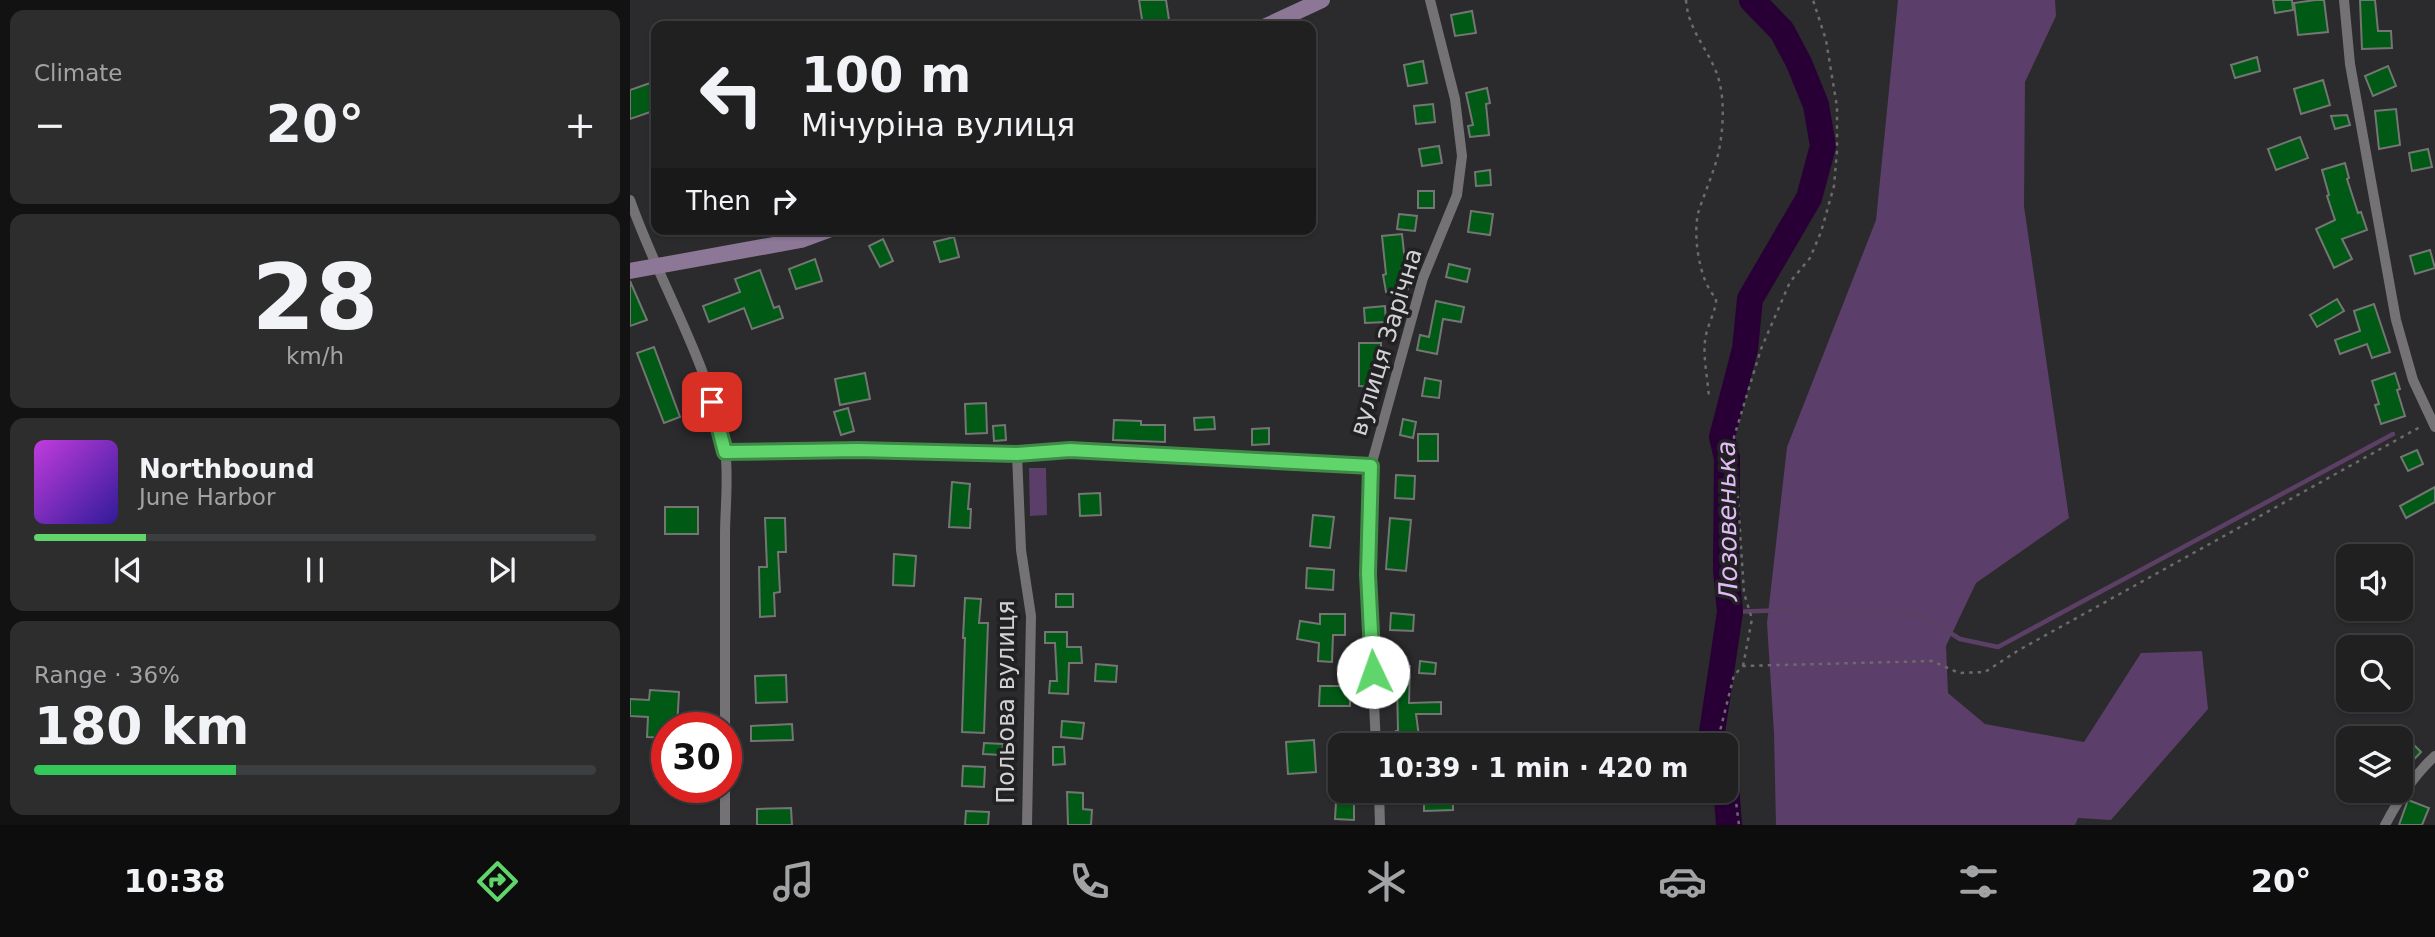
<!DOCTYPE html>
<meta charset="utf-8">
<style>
:root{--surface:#202021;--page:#2d2d2e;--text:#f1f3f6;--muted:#a2a3a5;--line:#3d3e3f;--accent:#5fd56b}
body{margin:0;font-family:"DejaVu Sans",sans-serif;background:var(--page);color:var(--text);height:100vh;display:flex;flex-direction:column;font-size:26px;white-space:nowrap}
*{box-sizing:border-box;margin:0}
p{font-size:23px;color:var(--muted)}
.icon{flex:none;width:38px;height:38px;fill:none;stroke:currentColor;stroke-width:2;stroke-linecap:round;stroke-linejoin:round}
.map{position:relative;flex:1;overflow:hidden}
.details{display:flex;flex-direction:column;gap:10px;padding:10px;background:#121212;width:630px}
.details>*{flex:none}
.banner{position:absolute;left:21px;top:21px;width:665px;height:214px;border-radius:14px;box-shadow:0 2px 5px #0004,0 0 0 2px var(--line);background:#202021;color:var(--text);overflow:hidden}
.tools{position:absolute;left:1706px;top:544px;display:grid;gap:14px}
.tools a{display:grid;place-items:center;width:77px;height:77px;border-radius:14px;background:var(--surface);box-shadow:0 2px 5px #0004,0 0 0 2px var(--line);font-size:35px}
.speed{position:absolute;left:21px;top:712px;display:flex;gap:14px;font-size:35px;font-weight:700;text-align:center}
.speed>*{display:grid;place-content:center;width:91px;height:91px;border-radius:50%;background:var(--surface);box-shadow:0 2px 5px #0004,0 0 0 2px var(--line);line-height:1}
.speed .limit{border:10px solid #d22;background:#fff;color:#111}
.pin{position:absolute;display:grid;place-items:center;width:60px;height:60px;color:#fff;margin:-30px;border-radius:14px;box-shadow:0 4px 10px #0006}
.me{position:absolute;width:77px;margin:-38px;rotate:357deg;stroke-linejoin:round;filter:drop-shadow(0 0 5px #0008)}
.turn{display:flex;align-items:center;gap:24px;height:147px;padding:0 35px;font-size:32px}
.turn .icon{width:91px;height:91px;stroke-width:2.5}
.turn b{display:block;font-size:49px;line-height:60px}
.then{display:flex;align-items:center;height:66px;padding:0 35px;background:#0003;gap:14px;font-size:26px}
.big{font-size:52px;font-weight:800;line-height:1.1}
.details .card{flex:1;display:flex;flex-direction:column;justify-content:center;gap:10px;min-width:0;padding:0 24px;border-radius:14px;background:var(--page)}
.details .dial{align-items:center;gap:0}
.dial b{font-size:91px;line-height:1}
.song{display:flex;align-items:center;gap:21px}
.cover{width:84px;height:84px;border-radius:10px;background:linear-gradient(135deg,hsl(290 70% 55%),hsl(250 70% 35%))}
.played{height:7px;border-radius:4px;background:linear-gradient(90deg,var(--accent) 20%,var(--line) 20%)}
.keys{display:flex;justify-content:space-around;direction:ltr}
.heat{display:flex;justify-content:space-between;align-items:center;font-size:38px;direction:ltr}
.charge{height:10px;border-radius:5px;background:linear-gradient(90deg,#34c759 36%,var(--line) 0)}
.trip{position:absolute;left:698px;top:733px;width:410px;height:70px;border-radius:14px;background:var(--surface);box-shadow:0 2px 5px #0004,0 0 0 2px var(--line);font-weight:800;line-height:70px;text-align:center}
.dock{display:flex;height:112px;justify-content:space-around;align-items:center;background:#0d0d0d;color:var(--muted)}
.dock .icon{width:49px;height:49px}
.dock .active{color:var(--accent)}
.dock b{font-size:32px;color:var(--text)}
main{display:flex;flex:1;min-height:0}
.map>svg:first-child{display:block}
.green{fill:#5b3e69}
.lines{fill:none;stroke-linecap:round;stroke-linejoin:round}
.stream{stroke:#5b3f65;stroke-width:4.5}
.river{stroke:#280036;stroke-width:26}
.building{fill:#005915;stroke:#747674;stroke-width:2}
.path{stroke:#6b6a6c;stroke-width:2.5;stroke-dasharray:3.5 5;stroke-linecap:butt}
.street{stroke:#747275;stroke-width:10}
.secondary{stroke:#8d7797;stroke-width:16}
.route-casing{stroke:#3e8a46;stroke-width:18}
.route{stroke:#5fd56b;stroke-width:12}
.labels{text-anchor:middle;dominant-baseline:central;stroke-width:7;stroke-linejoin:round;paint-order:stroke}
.street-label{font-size:24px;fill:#d2d1d3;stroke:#212022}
.water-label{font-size:26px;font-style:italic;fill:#e3baf8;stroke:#212022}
</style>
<main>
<section class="details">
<div class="card"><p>Climate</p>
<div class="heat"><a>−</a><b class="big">20°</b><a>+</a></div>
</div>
<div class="card dial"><b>28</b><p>km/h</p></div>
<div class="card">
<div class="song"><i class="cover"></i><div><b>Northbound</b><p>June Harbor</p></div></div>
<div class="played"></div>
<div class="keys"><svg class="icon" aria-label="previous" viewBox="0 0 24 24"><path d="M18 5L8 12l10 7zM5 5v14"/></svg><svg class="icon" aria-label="pause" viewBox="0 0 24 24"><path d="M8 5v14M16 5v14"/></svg><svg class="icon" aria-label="next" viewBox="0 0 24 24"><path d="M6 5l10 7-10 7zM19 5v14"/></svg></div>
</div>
<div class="card"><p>Range · 36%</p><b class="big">180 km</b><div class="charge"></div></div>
</section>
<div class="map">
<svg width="1805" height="825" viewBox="0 0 1805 825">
<rect width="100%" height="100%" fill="#2b2a2c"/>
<g class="green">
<path d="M 1268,0 L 1425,0 L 1426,16 L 1395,82 L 1394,206 L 1439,518 L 1346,583 L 1316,646 L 1318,693 L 1355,724 L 1454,742 L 1511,653 L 1572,651 L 1578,709 L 1481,820 L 1448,818 L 1445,825 L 1146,825 L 1144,733 L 1137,623 L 1157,447 L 1246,220 Z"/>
<path d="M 399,468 L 416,468 L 417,515 L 400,516 Z"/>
</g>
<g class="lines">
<path class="stream" d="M 1100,612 L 1159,610 L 1290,614 L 1330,639 L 1368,647 L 1763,434"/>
<g class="river">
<path d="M 1083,746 L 1081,739 L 1100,612 L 1096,570 L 1097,458 L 1092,437 L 1115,349 L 1120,299 L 1179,198 L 1193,146 L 1186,105 L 1169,63 L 1152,31 L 1122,0"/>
<path d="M 1096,785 L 1099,825"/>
</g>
</g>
<g class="building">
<path d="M 509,0 L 536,0 L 540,26 L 513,26 Z"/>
<path d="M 1643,0 L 1662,0 L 1663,10 L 1645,13 Z"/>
<path d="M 1685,0 L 1694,0 L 1698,32 L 1668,35 L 1664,3 Z"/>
<path d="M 1730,0 L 1745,0 L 1748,31 L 1761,31 L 1762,48 L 1732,49 Z"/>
<path d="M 842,11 L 846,33 L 825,36 L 821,15 Z"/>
<path d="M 1627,57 L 1630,71 L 1605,78 L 1601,65 Z"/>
<path d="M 793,61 L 797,83 L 778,86 L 774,65 Z"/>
<path d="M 1758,66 L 1766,86 L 1743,96 L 1735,76 Z"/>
<path d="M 1693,80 L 1700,105 L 1671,114 L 1664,89 Z"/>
<path d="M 26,81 L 26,110 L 0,119 L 0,90 Z"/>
<path d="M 857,88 L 860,103 L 856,104 L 859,135 L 840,137 L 838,126 L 843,125 L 836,93 Z"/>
<path d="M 803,104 L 805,122 L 786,124 L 784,106 Z"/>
<path d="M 1766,109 L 1770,145 L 1749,149 L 1745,111 Z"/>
<path d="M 1717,115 L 1720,125 L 1705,129 L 1701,116 Z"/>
<path d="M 1670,137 L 1678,158 L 1646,170 L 1638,149 Z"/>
<path d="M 809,146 L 812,163 L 792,166 L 789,149 Z"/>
<path d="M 1798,149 L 1802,167 L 1782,171 L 1779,153 Z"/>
<path d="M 1715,163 L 1719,178 L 1717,179 L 1728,213 L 1731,212 L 1737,230 L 1712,239 L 1722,259 L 1704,268 L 1686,229 L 1705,220 L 1697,196 L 1699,195 L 1692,170 Z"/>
<path d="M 860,170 L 861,185 L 846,186 L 845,172 Z"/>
<rect x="788" y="191" width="16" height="17"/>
<path d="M 841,211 L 863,214 L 860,235 L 838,232 Z"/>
<path d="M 769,214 L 787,216 L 785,231 L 767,229 Z"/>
<path d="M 772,234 L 778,289 L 756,292 L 753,275 L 756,274 L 752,236 Z"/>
<path d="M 324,237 L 329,257 L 310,262 L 304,242 Z"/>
<path d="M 253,239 L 263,261 L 250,267 L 239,246 Z"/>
<path d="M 1800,250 L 1805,268 L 1785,274 L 1780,256 Z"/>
<path d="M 185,259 L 192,281 L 166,289 L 159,269 Z"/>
<path d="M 819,264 L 840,269 L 837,282 L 816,277 Z"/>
<path d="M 130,270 L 144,308 L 149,306 L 153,318 L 122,329 L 114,308 L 79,322 L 73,306 L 110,292 L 105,279 Z"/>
<path d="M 0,281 L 17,320 L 0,326 Z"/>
<path d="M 1707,299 L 1714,311 L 1687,327 L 1680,315 Z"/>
<path d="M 806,301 L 834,307 L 831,322 L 813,319 L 807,354 L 787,350 L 790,335 L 799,337 Z"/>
<path d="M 1744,304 L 1760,352 L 1742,358 L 1737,344 L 1710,354 L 1705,340 L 1730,331 L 1724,311 Z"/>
<path d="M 755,306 L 756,322 L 735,323 L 734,308 Z"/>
<path d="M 729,343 L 751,343 L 751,359 L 747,359 L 747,387 L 729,386 Z"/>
<path d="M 24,347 L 50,417 L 34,423 L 7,353 Z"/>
<path d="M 235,373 L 240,399 L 210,405 L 205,379 Z"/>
<path d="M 1765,373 L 1770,389 L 1767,390 L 1775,416 L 1751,424 L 1745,405 L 1749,404 L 1742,381 Z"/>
<path d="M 795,378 L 811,381 L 809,398 L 792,396 Z"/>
<path d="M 356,403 L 357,433 L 336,434 L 335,404 Z"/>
<path d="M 218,408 L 224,431 L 211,435 L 204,412 Z"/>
<path d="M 584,417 L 585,429 L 565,430 L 564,418 Z"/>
<path d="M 773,419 L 786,422 L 783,438 L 770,435 Z"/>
<path d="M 484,420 L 511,421 L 511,425 L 535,425 L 535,442 L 483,440 Z"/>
<path d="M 375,425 L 376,440 L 364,441 L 363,426 Z"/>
<path d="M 639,428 L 639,444 L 622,445 L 622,429 Z"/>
<rect x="788" y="434" width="20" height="27"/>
<path d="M 1787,450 L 1793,464 L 1778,471 L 1771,457 Z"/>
<path d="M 766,475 L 785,476 L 784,499 L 765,498 Z"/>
<path d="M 322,482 L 340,484 L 338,509 L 341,509 L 340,528 L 319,527 Z"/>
<path d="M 1805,487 L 1805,502 L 1776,518 L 1770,506 Z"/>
<path d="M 470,493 L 471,515 L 450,516 L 449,494 Z"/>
<rect x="35" y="507" width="33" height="27"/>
<path d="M 683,515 L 704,517 L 700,548 L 680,546 Z"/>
<path d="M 135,518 L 155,518 L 156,552 L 148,552 L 150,592 L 144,593 L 145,616 L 130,617 L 129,567 L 137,567 Z"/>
<path d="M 760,518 L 781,520 L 776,571 L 756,569 Z"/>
<path d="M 264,554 L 286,556 L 284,586 L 263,585 Z"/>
<path d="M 677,568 L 704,570 L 703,590 L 676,588 Z"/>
<rect x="426" y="594" width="17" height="13"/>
<path d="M 335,598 L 351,599 L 349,623 L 358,623 L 354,733 L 332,732 L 335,638 L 333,638 Z"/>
<path d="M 761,613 L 784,615 L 783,631 L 760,630 Z"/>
<path d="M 690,614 L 715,614 L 715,635 L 703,635 L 702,662 L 688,661 L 689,643 L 667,639 L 670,621 L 690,624 Z"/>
<path d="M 415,632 L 437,632 L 437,647 L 451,647 L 452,663 L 439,663 L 438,694 L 419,693 L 420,681 L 427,681 L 425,643 L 415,643 Z"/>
<path d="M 790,661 L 806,663 L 805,674 L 789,673 Z"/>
<path d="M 466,664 L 487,666 L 486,682 L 465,681 Z"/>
<path d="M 762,665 L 780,666 L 779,703 L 811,702 L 811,714 L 786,714 L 790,744 L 768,746 L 766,731 L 768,731 L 767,683 L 761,683 Z"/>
<path d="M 156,675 L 157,702 L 126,703 L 125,676 Z"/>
<path d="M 690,686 L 720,686 L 720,706 L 689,706 Z"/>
<path d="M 20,690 L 49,692 L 47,728 L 37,728 L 37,738 L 17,737 L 18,717 L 0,716 L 0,699 L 19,700 Z"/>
<path d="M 432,721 L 454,723 L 452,739 L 431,737 Z"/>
<path d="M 162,724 L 163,740 L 121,741 L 121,726 Z"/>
<path d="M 1771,732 L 1791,752 L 1771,773 Z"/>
<path d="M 684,740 L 686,772 L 658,774 L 656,742 Z"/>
<path d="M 354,743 L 373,744 L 372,755 L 353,754 Z"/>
<path d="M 423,747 L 434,747 L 435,764 L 423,765 Z"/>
<path d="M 333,766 L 355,767 L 354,787 L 332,786 Z"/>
<path d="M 437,792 L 453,793 L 453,809 L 462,810 L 461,825 L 438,825 Z"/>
<path d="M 794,796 L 823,796 L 823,810 L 794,811 Z"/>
<path d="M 1778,800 L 1799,808 L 1792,825 L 1769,825 Z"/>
<path d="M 706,802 L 724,803 L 724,820 L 705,819 Z"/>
<path d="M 161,808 L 162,825 L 127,825 L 127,809 Z"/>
<path d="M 336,811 L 359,812 L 358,825 L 335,825 Z"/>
</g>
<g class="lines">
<g class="path">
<path d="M 1056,0 C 1058,28 1074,44 1085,69 C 1094,89 1094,116 1091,138 C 1088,164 1077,186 1069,210 C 1062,232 1069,282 1086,298 C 1087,310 1076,327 1075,341 C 1073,359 1078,380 1079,398"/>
<path d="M 1113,666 L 1122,619 L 1114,593 L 1104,437 L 1131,349 L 1160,282 L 1180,258 L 1191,232 L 1204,186 L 1207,151 L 1207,107 L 1196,40 L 1183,0"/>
<path d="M 1093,746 L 1090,731 L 1104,675 L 1113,666 L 1302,661 L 1329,673 L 1355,672 L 1389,650 L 1790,427"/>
<path d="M 1096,754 L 1104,786 L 1109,825"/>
</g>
<g class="street">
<path d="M 1714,0 L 1720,64 L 1766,320 L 1783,380 L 1805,427"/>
<path d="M 0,200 C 29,283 79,362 95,450 C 99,475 95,509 95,535 C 95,600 95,664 95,728"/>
<path d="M 95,452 L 228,450 L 387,454 L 440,450 L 741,466"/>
<path d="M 387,454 L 391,550 L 401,616 L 397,825"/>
<path d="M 746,746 L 738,574 L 741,466 L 793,278 L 827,195 L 832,156 L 825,99 L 800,0"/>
<path d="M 749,791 L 750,825"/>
<path d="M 95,825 L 95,788"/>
<path d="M 1755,825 C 1769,799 1783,776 1805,756"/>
</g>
<g class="secondary">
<path d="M 636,26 L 692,0"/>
<path d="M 0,271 L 171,240 L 201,229"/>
</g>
</g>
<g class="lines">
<g class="route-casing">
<path id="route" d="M 82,402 L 95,452 L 228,450 L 387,454 L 440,450 L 741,466 L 738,574 L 743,672"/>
</g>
<use href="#route" class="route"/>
</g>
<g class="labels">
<g class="street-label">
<text transform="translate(756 342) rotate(-73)">вулиця Зарічна</text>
<text transform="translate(376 702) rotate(-90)">Польова вулиця</text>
</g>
<g class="water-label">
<text transform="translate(1097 521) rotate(-91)">Лозовенька</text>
</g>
</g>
</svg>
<div class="tools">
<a><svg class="icon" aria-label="sound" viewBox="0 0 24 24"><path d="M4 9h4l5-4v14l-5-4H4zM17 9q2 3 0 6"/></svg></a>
<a><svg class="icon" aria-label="search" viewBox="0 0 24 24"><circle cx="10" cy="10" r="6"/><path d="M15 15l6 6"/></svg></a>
<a><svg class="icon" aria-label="layers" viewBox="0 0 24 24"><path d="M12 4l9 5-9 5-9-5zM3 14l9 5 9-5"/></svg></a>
</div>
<div class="speed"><div class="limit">30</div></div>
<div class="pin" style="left:82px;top:402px;background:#d93025"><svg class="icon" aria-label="arrive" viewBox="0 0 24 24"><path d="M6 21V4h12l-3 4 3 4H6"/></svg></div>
<svg class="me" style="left:743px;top:672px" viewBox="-20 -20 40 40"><circle r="19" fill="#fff"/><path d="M0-13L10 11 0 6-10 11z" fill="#5fd56b"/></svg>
<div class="trip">10:39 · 1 min · 420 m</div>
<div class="banner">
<div class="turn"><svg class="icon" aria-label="left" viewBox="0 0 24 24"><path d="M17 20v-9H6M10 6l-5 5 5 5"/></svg><div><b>100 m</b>Мічуріна вулиця</div></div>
<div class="then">Then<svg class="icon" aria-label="right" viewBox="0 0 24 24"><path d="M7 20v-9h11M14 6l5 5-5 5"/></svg></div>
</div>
</div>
</main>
<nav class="dock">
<b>10:38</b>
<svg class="icon active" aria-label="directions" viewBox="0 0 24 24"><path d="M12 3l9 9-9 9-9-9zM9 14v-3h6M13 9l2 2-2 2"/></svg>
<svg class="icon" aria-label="music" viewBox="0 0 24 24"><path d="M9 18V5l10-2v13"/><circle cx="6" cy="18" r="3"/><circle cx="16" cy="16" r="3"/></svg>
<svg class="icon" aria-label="phone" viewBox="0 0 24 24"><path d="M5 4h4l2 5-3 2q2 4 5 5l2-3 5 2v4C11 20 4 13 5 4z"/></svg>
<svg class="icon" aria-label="climate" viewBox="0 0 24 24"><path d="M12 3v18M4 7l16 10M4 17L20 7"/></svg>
<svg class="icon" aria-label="car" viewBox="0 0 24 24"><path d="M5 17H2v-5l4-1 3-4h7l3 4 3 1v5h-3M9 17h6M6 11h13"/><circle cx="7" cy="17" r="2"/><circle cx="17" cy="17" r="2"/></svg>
<svg class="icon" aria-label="filters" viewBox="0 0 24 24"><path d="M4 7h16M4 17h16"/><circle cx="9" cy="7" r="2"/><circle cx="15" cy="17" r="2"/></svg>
<b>20°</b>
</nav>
